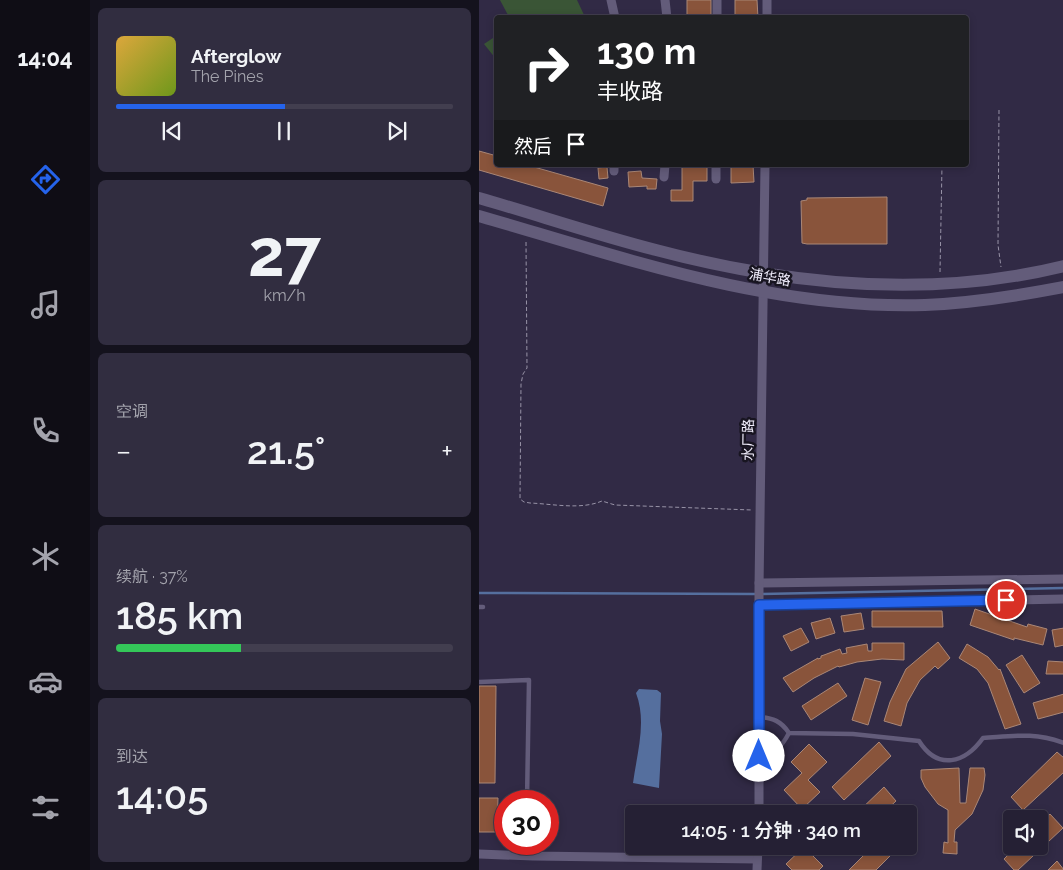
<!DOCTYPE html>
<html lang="zh">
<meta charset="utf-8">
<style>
:root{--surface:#252034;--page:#312d40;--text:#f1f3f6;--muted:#a3a3ac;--line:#423e4f;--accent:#2563eb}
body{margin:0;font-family:Raleway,"Noto Sans SC",sans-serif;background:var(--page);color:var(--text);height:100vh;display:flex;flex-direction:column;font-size:19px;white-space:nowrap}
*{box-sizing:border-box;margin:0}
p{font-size:16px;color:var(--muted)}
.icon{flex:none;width:28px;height:28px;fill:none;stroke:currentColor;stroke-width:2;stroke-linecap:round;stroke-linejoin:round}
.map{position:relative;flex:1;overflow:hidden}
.side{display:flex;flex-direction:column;gap:8px;padding:8px;background:#14121d;width:389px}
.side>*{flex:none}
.guide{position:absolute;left:15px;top:15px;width:475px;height:152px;border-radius:5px;box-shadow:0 2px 8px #0003,0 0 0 1px var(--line);background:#202124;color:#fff;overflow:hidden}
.buttons{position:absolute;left:524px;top:810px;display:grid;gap:10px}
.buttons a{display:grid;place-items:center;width:45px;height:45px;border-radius:5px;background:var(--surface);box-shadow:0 2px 8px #0003,0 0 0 1px var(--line);font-size:25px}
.speed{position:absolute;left:15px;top:790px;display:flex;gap:10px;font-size:25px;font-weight:700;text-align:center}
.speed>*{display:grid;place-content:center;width:65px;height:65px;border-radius:50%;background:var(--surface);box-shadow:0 2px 8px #0003,0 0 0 1px var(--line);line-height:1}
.speed .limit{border:8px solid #d22;background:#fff;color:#111}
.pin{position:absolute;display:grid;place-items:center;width:42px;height:42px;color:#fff;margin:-21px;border:2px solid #fff;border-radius:50%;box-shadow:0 1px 5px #0007}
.me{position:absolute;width:55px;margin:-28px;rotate:0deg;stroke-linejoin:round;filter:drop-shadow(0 0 4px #0008)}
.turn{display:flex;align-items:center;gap:18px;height:105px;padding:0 20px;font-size:22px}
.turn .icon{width:65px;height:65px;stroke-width:2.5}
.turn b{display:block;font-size:35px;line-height:42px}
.then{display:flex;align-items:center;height:48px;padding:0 20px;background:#0003;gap:10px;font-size:19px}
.big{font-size:38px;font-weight:600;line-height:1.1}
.side .tile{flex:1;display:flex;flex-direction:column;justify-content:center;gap:8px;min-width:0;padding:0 18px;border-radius:8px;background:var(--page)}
.side .dial{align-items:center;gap:0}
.dial b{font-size:65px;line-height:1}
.song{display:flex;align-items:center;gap:15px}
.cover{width:60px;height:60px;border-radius:8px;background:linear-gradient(135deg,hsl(40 70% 55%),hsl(80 70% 35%))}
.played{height:5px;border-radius:2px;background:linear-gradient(90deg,var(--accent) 50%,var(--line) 50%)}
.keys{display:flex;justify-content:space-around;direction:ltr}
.heat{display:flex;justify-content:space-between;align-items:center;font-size:28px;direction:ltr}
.charge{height:8px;border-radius:4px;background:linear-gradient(90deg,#34c759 37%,var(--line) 0)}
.trip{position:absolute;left:146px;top:805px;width:292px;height:50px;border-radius:5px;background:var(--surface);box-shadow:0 2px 8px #0003,0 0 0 1px var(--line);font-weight:600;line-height:50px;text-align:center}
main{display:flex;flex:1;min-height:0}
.tab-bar{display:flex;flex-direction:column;width:90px;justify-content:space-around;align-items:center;background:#0f0d15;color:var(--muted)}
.tab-bar .icon{width:35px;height:35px}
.tab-bar .on{color:var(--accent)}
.tab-bar b{font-size:22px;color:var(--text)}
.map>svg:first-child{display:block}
.green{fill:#3a5536}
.water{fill:#556f9e}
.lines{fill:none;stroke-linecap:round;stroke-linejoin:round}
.stream{stroke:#556f9e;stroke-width:2.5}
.building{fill:#89543b;stroke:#aa8777}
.path{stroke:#9893a7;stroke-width:1;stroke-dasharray:4 2.5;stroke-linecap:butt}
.service{stroke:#635c7a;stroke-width:4.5}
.minor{stroke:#635c7a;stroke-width:9}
.secondary{stroke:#635c7a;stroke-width:12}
.route-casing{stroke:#184099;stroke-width:12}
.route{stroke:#2563eb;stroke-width:9}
.labels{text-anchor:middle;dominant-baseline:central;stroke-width:5;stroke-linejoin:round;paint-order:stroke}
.street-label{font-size:14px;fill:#f2effe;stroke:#181521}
</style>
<main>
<nav class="tab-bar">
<b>14:04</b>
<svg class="icon on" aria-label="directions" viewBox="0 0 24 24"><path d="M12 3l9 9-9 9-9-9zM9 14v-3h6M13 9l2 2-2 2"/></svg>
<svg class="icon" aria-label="music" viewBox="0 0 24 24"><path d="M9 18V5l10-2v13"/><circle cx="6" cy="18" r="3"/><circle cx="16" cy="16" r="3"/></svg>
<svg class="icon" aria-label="phone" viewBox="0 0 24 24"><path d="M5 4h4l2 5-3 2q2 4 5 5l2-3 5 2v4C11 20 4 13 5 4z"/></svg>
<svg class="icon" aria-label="climate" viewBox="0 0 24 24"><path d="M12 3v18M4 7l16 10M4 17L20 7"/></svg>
<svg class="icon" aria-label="car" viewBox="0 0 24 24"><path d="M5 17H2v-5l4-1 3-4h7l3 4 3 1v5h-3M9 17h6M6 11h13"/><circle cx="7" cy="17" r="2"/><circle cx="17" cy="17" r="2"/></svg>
<svg class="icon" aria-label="filters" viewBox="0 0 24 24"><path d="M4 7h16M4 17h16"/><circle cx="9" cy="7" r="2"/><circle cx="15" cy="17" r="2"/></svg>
</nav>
<section class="side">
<div class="tile">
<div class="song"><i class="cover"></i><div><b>Afterglow</b><p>The Pines</p></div></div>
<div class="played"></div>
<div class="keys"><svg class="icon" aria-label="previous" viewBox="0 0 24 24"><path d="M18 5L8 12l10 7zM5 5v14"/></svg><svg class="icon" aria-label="pause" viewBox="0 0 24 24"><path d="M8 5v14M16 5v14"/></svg><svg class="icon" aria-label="next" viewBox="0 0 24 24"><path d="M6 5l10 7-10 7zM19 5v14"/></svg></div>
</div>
<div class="tile dial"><b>27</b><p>km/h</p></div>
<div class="tile"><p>空调</p>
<div class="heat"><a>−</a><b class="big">21.5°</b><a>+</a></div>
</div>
<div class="tile"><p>续航 · 37%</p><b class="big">185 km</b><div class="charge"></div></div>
<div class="tile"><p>到达</p><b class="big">14:05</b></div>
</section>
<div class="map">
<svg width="585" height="870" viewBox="0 0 585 870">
<rect width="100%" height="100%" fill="#312a45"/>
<g class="green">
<path d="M 21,0 L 98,0 L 106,17 L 30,17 Z"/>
<path d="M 17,36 L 17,59 L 5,44 Z"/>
</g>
<path class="water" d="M 160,689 L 178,690 L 182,693 L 181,721 L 183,734 L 180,788 L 154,783 C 158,753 168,722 157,693 Z"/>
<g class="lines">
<g class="stream">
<path d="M 0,593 L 278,594"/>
<path d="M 283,594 L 585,588"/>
</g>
</g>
<g class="building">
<rect x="208" y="0" width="24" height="18"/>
<path d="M 256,0 L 278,0 L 279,18 L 256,18 Z"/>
<path d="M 0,151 L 18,156 L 18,165 L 48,165 L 129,188 L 124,206 L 0,170 Z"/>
<path d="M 203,165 L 228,165 L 228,181 L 214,181 L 214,201 L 192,201 L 192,190 L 203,190 Z"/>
<path d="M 252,165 L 274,165 L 275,182 L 252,183 Z"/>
<path d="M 128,167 L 129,178 L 120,179 L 119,168 Z"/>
<path d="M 162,171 L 163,178 L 178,179 L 177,189 L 168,189 L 168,186 L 150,187 L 149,172 Z"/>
<path d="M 408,197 L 408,244 L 328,244 L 323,243 L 322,201 L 328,200 L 328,198 Z"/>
<path d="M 496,609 L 548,627 L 549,624 L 568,629 L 564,645 L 535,638 L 535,640 L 491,625 Z"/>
<path d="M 393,611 L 463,611 L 464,627 L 393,627 Z"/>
<path d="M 382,613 L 385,629 L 365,632 L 362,616 Z"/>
<path d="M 351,618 L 356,633 L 337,639 L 332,623 Z"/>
<path d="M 322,628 L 330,642 L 312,651 L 304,636 Z"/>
<path d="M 585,628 L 585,645 L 576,647 L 573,630 Z"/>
<path d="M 459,642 L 471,658 L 459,669 L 456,666 L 441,680 L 428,703 L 422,726 L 405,721 L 411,702 L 427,669 Z"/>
<path d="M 393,643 L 425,643 L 425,660 L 403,659 L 378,662 L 360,667 L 359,666 L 335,678 L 314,692 L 304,678 L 339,658 L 339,659 L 342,658 L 342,656 L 345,655 L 361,649 L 363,654 L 368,653 L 367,648 L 388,644 L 389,651 L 393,651 Z"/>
<path d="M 488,644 L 509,657 L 520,670 L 521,669 L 542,724 L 526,729 L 509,683 L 498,669 L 480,658 Z"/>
<path d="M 543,655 L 561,683 L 545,693 L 527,665 Z"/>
<path d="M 569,661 L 585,662 L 585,674 L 567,674 Z"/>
<path d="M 386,678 L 402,682 L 389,725 L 373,720 Z"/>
<path d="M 359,683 L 368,696 L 332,720 L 323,706 Z"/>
<path d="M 0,686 L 17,686 L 16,783 L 0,783 Z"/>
<path d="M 585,694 L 585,712 L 559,719 L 554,703 Z"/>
<path d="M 400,742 L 412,756 L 365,800 L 353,787 Z"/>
<path d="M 330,744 L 348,762 L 329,780 L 341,792 L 323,809 L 305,790 L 323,773 L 312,762 Z"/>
<path d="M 578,752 L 585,758 L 585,772 L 544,810 L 532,797 Z"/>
<path d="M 480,768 L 481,803 L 487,803 L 491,768 L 505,768 L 506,775 L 504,790 L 493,814 L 476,830 L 475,842 L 478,842 L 478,854 L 464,853 L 465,842 L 469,843 L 469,810 L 459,804 L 446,787 L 442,778 L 442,770 Z"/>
<path d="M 405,787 L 417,801 L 403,814 L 377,814 Z"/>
<path d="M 0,798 L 19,798 L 18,832 L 0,832 Z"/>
<path d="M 571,814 L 584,828 L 539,870 L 535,870 L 525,859 L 538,846 L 560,846 L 560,825 Z"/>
<path d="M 326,846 L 340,846 L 332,854 L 344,866 L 340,870 L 313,870 L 307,864 Z"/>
<path d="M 394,846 L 421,846 L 397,870 L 370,870 Z"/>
<path d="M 578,861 L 585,870 L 569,870 Z"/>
</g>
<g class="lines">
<g class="path">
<path d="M 520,110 L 519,245 L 522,267"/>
<path d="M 47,242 L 48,368 L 44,374 L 42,384 L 41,499 L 45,502 L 51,503 C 74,504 102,510 123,501 L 136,505 L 273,510"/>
<path d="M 461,272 L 463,165"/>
</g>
<g class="service">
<path d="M 0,607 L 4,607"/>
<path d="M 0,682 L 50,680 L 48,801"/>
<path d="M 280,717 C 294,718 302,721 310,733 L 374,734 L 440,741 C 459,771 486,763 504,738 C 535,736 555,732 585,743"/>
<path d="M 280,755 C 297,752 302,748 310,733"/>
<path d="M 51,844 L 54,856"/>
</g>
<g class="minor">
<path d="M 132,0 L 136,18"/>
<path d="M 186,0 L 188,18"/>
<path d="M 238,18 L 238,0"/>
<path d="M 288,18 L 288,0"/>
<path d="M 135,171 L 135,165"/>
<path d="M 185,177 L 186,165"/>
<path d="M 237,179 L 237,165"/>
<path d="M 280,583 L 585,579"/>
<path d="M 280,605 L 585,599"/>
<path d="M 280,814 L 280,588 L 286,165"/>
<path d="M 0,854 L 54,856 L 278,859"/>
<path d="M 278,870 L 279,846"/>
</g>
<g class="secondary">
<path d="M 0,198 C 59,215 118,235 177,250 C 309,285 451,299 585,266"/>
<path d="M 0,216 C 145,258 293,310 446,305 C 493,303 538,296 585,287"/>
</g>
</g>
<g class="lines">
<g class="route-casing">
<path id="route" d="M 280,756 L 280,605 L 527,600"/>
</g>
<use href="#route" class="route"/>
</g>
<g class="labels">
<g class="street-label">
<text transform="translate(291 277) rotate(10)">浦华路</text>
<text transform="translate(269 440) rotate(-89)">水厂路</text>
</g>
</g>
</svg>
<div class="buttons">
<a><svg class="icon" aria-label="sound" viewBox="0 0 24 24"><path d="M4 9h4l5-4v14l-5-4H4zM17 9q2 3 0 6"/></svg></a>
</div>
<div class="speed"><div class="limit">30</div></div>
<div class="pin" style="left:527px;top:600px;background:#d93025"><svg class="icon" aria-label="arrive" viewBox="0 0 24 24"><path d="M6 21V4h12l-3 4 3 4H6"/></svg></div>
<svg class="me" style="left:280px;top:756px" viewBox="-20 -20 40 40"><circle r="19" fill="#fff"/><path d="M0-13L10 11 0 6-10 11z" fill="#2563eb"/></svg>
<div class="trip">14:05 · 1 分钟 · 340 m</div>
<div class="guide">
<div class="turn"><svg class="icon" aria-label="right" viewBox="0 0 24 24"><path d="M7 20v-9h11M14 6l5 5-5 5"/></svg><div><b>130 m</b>丰收路</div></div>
<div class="then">然后<svg class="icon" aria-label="arrive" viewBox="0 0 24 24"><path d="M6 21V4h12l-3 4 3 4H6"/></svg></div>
</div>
</div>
</main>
